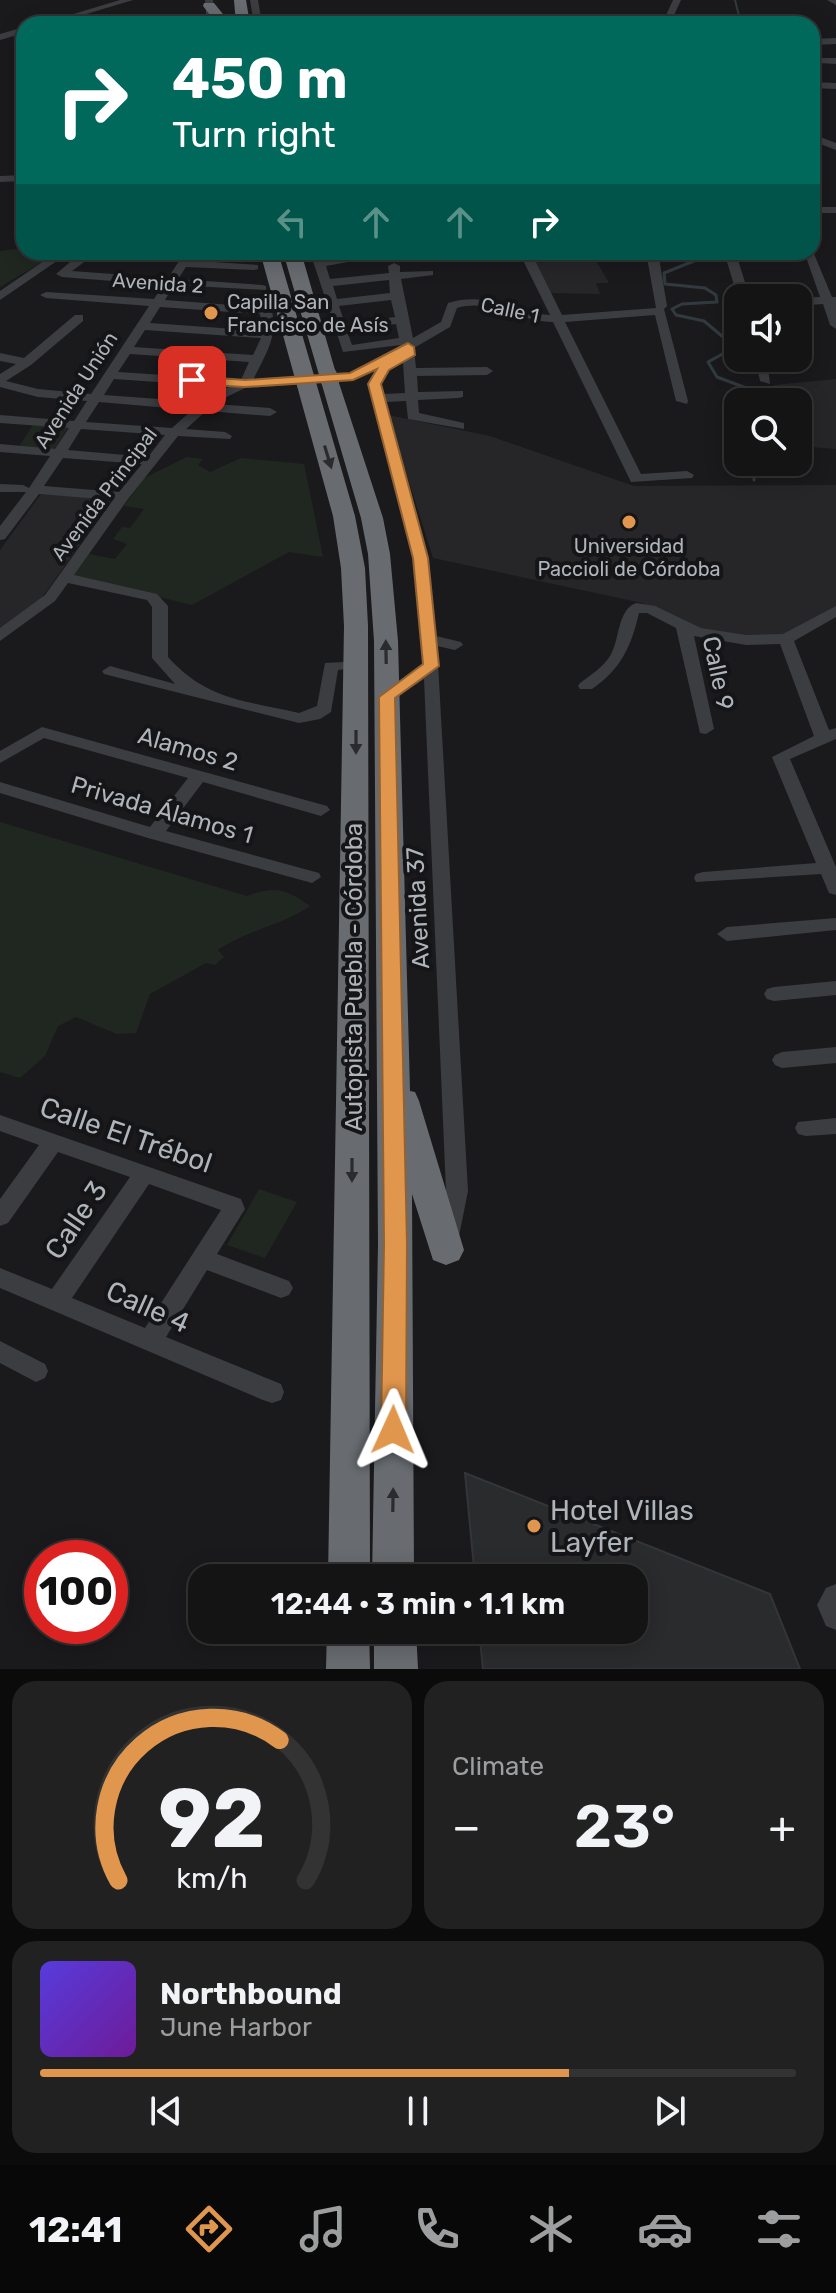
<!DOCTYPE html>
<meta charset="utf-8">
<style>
:root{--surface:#141415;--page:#212122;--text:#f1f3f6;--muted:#9d9ea0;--line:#333334;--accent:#e1964d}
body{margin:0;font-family:Rubik,sans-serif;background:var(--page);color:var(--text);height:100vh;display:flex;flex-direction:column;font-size:30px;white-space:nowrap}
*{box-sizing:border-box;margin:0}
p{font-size:26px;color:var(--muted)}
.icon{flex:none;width:44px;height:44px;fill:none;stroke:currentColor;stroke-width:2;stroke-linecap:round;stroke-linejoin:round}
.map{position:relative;height:1669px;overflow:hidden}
.side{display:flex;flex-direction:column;gap:12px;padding:12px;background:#0b0b0c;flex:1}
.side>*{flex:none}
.banner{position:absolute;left:16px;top:16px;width:804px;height:244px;border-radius:24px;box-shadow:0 4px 20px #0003,0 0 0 2px var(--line);background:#00695c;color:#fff;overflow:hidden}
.tools{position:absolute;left:724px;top:284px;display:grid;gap:16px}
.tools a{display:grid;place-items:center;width:88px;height:88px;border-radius:16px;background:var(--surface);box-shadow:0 4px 20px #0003,0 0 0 2px var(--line);font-size:40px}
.speed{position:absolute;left:24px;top:1540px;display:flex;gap:16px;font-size:40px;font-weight:700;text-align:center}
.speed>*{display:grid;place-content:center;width:104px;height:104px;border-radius:50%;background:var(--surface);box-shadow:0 4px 20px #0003,0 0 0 2px var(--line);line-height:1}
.speed .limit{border:12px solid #d22;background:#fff;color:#111}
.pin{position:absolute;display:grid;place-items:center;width:68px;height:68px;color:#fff;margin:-34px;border-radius:16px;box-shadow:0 4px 12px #0006}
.me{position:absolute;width:88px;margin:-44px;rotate:1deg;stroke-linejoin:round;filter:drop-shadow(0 0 6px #0008)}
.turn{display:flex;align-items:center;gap:28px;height:168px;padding:0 24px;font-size:36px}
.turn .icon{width:104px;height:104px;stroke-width:2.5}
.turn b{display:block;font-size:56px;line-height:68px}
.lanes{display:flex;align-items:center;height:76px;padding:0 24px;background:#0003;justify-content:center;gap:40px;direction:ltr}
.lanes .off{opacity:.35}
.big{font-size:60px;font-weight:600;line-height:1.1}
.side .tile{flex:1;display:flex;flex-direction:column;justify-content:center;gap:12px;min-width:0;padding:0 28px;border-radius:24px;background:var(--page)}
.side .dial{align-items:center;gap:0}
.dial svg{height:208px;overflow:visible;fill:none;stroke:var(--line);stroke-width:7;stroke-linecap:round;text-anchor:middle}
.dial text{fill:var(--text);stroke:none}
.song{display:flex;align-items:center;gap:24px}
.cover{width:96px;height:96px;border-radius:12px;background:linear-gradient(135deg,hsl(250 70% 55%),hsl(280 70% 35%))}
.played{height:8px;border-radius:4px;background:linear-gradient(90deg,var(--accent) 70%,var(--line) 70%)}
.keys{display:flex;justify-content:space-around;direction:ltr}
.heat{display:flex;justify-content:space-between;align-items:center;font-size:44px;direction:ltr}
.side .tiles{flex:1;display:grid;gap:12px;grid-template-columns:1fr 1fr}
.tile:last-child{grid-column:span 2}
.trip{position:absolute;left:188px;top:1564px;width:460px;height:80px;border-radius:24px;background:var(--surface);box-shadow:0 4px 20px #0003,0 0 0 2px var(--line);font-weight:600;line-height:80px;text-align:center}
.tabs{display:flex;height:128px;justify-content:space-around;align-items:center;background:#080808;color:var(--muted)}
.tabs .icon{width:56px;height:56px}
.tabs .current{color:var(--accent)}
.tabs b{font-size:36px;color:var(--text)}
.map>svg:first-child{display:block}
.built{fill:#262629}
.green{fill:#202720}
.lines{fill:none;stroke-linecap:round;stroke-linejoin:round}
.stream-far1{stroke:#313b3f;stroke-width:2}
.stream{stroke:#313b3f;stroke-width:3}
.building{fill:#2a2b2d;stroke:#343538;stroke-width:2}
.minor{fill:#3b3d40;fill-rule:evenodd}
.highway{fill:#686c71;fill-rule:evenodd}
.highway-bridge{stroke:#686c71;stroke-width:18}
.oneway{fill:#2a2b2e}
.route{fill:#e1964d;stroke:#926232;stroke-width:2}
.poi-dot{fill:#e1964d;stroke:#151517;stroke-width:3}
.labels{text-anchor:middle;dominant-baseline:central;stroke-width:8;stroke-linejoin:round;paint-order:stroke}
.far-street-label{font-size:20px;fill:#aeb4ba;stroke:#151517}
.far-poi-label{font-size:20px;fill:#aeb4ba;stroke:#151517;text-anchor:start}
.street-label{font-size:24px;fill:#aeb4ba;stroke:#151517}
.near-street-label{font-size:28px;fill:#aeb4ba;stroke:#151517}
.near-poi-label{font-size:28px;fill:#aeb4ba;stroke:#151517;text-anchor:start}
</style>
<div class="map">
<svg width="836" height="1669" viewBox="0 0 836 1669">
<rect width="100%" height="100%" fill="#1a1a1c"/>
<g class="built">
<path d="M 531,252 L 591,252 L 609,283 L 596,283 L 600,294 L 551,293 Z"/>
<path d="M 836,379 L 836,449 L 798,446 L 798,402 L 773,402 L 774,385 Z"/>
<path d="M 388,415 L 490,436 L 634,486 L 836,485 L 836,607 L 794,633 L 755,638 L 690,626 L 642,603 L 433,558 Z"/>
<path d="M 41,494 L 113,498 L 41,599 L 0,629 L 0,550 Z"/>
</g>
<g class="green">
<path d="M 24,248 L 24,252 L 59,252 L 0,287 L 0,251 Z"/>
<path d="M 33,425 L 68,428 L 54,450 L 18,448 Z"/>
<path d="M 187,457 L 203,459 L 198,465 L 210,472 L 241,458 L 304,464 L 323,557 L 289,552 L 192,605 L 73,576 L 89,554 L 115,559 L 127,544 L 113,539 L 122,527 L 130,528 L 144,509 L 124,506 L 144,478 Z"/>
<path d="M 0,822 L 247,896 C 276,886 284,888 310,906 C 281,926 247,930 218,950 L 224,957 L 215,965 L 206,963 L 150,994 L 136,1033 L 117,1034 L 76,1017 L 58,1026 L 45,1056 L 20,1078 L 0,1072 Z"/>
<path d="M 259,1189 L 297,1202 L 265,1258 L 227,1245 Z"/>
</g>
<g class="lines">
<path class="stream-far1" d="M 735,0 L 741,24"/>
<g class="stream">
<path d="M 696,252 L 694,261 L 664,273 L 665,284 L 705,288 L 716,295 L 717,302 L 682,304 L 672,309 L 676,315 L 704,321 L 735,347 L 708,362 L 717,377 L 749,389 L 750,402"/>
<path d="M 753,462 L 754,480"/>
</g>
</g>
<path class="building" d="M 465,1473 L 770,1594 L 800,1669 L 483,1669 L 479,1630 L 634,1630 L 634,1578 L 475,1578 Z"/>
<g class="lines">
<g class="minor">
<path d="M 120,0 L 133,0 L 53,24 L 40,24 Z"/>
<path d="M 205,0 L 213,0 L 215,24 L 207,24 Z"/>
<path d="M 250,0 L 258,0 L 262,24 L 254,24 Z"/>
<path d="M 673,0 L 681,0 L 670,24 L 662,24 Z"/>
<path d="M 827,0 L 836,0 L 836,5 Z"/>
<path d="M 24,27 L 24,33 L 0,40 L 0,34 Z"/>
<path d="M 836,38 L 836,44 L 812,45 L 812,39 Z"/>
<path d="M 821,58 L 836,58 L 836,64 L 818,63 Z"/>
<path d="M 812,82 L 836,83 L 836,89 L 812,88 Z"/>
<path d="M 812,134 L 836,143 L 836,150 L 812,141 Z"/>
<path d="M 24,175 L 24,181 L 0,182 L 0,176 Z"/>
<rect x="812" y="207" width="24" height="6"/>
<path d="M 812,249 L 832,297 L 836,297 L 836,329 L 830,325 L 823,304 L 798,306 L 798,298 L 820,297 L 806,257 L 738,260 L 750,298 L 738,298 L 724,252 L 812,252 Z"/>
<path d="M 57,252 L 70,252 L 0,300 L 0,291 Z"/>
<path d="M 98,252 L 121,252 L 84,262 L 72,271 L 168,278 L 179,261 L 183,260 L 258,265 L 258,269 L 254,270 L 186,267 L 178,279 L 262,285 L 266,286 L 266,290 L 174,285 L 165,300 L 259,307 L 260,298 L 268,298 C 281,333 269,347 253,380 L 350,373 L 401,345 L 343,352 L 310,252 L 322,252 L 324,260 L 369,254 L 375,257 L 326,266 L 330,279 L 389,273 L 388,266 L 394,263 L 400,266 L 400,272 L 433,271 L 433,275 L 401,279 L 413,338 L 441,322 L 448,303 C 489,291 511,312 550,315 L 519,252 L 531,252 L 562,315 L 656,308 L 646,252 L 658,252 L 667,306 L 664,309 L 688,401 L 687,404 L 676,401 L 655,315 L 565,322 L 641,474 L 687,471 L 694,475 L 692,478 L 631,482 L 553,322 C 520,322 491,298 457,308 L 450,327 L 414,348 L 416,368 L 487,367 L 493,371 L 487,375 L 417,376 L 418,392 L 463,391 L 463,397 L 458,398 L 418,400 L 419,413 L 464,423 L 464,429 L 408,419 L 406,401 L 386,402 L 428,558 L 436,636 L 461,642 L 463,645 L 455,650 L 437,646 L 468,1191 L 457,1246 L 449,1248 L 441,1246 L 438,1239 L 446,1191 L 424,679 L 393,700 L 381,700 L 379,697 L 423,665 L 414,558 L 369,384 L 378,368 L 353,381 L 245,388 L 218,401 L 214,404 L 270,408 L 277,412 L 270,416 L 206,411 L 186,429 L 225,432 L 232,436 L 230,439 L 178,436 L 128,499 L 74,575 L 157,594 L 168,606 L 168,657 C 208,701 244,700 299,713 L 317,706 L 325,663 L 362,661 L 364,664 L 362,667 L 338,670 L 331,712 L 320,719 L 299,723 L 104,674 L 102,671 L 110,666 L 175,684 L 152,658 L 152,607 L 147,600 L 68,583 L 55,601 L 0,641 L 0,628 L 45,595 L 113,500 L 39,494 L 5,539 L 0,540 L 0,526 L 26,492 L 0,492 L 0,484 L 23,485 L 29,488 L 50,456 L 0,452 L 0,444 L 55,449 L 69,428 L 0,423 L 0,415 L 74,421 L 87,401 L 38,397 L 0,387 L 0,374 L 16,364 L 0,361 L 0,353 L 24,358 L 75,315 L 83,315 L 83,321 L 31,365 L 6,381 L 38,389 L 91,394 L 149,306 L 46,298 L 40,295 L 46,292 L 154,299 L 163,285 L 62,277 L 56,274 L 76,257 ZM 389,280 L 390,293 L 337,299 L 333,286 ZM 391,300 L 395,317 L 345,324 L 339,306 ZM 160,307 L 260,314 L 262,331 L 150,323 ZM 396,324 L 399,338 L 352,345 L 347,331 ZM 145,330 L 261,338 L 253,355 L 134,347 ZM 130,354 L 249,362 L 241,380 L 118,372 ZM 403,363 L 405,393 L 384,394 L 381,384 L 389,370 ZM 114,379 L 229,387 L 208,395 L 200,402 L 104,395 ZM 99,402 L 192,410 L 172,428 L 86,422 ZM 81,429 L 165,435 L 148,457 L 68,450 ZM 63,458 L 142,464 L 119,492 L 44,486 Z"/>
<path d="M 755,358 L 767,358 L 770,384 L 760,381 Z"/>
<path d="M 636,603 L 655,606 L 701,628 L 746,635 L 783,634 L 836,606 L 836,617 L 794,641 L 829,730 L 836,728 L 836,739 L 790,759 L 836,867 L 836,895 L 829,893 L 821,874 L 696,882 L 694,878 L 696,874 L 703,872 L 816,863 L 772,757 L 814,736 L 780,644 L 746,645 L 694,636 L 714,729 L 706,734 L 700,733 L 676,628 L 647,613 L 639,613 C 631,647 621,669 592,689 L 580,689 L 578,686 L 580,683 C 591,675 603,667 610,656 C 620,640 617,610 636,603 Z"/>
<path d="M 42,727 L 327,806 L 330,810 L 321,816 L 203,782 L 166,831 L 319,873 L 321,877 L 312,883 L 148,838 L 0,793 L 0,782 L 150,827 L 188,778 L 44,738 L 0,763 L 0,751 Z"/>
<path d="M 836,918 L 836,930 L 727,941 L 717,934 L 727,927 Z"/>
<path d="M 836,981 L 836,995 L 774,1001 L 767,999 L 764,994 L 767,989 L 774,987 Z"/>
<path d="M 836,1047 L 836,1063 L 782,1068 L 775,1065 L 772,1060 L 775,1055 L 782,1052 Z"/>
<path d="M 0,1115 L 241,1199 L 245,1209 L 217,1254 L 289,1281 L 293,1288 L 289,1295 L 281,1298 L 207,1270 L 166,1337 L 281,1384 L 284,1392 L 281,1400 L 272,1403 L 263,1400 L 0,1288 L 0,1268 L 52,1289 L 130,1177 L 58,1152 L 8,1223 L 0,1226 L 0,1199 L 39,1145 L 0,1131 ZM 149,1184 L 221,1210 L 145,1328 L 72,1298 Z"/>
<path d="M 836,1118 L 836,1134 L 806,1136 L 798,1134 L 795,1128 L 798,1122 Z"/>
<path d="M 0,1341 L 45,1364 L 48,1371 L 45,1378 L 36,1382 L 0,1363 Z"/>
<path d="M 836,1584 L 836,1630 L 826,1626 L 817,1605 L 826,1588 Z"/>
</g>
<g class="highway">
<path d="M 234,0 L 246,0 L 250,24 L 236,24 Z"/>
<path d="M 204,3 L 214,3 L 231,24 L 217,24 L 203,6 Z"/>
<path d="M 260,252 L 278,252 L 355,516 L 365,568 L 368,626 L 370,1578 L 328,1578 L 344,626 L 341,568 L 333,516 Z"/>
<path d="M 283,252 L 301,252 L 337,377 L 383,518 L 390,554 L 398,641 L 410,1091 L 415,1092 L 419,1101 L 464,1250 L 459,1260 L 446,1265 L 433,1260 L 412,1194 L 414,1578 L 372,1578 L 378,1244 L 374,641 L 368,554 L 361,518 Z"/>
<path d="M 327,1630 L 369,1630 L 370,1669 L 326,1669 Z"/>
<path d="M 374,1630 L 416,1630 L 418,1669 L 374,1669 Z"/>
</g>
<g class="highway-bridge">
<path d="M 328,375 L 330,381"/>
<path d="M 304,378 L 306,383"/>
</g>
</g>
<defs><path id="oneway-solid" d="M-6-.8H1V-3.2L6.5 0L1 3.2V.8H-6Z" transform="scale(2)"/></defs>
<g class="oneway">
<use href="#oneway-solid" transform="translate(328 457) rotate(73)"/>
<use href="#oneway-solid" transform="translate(386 652) rotate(-91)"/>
<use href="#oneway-solid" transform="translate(356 742) rotate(90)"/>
<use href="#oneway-solid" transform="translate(352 1170) rotate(90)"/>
<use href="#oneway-solid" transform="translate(393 1500) rotate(-89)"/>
</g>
<path class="route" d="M 408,343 L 414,347 L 415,355 L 389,370 L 381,384 L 428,558 L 439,666 L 395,698 L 407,1244 L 406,1430 L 402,1438 L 393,1442 L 384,1438 L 381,1430 L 384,1244 L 379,697 L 423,664 L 413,558 L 368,384 L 377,369 L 353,380 L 245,387 L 192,384 L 185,380 L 192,376 L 245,380 L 350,373 Z"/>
<g class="poi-dot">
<circle cx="211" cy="313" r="8"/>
<circle cx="629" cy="522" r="8"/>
<circle cx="534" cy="1526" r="8"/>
</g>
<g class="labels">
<g class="far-street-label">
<text transform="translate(158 283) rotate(4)">Avenida 2</text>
<text transform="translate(510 310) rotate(12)">Calle 1</text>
<text transform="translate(76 390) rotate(-57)">Avenida Unión</text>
<text transform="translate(104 494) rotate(-53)">Avenida Principal</text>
</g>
<g class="far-poi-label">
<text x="227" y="302">Capilla San<tspan x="227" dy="23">Francisco de Asís</tspan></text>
<text x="629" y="546" text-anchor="middle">Universidad<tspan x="629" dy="23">Paccioli de Córdoba</tspan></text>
</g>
<g class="street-label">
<text transform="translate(718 673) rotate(78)">Calle 9</text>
<text transform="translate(188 749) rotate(16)">Alamos 2</text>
<text transform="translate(162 810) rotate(16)">Privada Álamos 1</text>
<text transform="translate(418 908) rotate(-93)">Avenida 37</text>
<text transform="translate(354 977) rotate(-90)">Autopista Puebla - Córdoba</text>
</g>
<g class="near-street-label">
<text transform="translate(126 1135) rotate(19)">Calle El Trébol</text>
<text transform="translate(76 1220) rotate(-56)">Calle 3</text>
<text transform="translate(148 1307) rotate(24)">Calle 4</text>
</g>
<g class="near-poi-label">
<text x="550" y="1510">Hotel Villas<tspan x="550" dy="32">Layfer</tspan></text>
</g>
</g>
</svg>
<div class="tools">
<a><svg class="icon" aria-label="sound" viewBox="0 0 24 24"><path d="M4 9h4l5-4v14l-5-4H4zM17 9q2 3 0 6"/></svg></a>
<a><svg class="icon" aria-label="search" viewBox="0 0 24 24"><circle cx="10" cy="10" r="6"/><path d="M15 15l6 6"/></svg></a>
</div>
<div class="speed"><div class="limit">100</div></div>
<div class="pin" style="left:192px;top:380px;background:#d93025"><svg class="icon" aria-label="arrive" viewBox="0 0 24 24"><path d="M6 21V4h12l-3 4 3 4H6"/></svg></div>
<svg class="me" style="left:393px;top:1430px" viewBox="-20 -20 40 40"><path d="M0-17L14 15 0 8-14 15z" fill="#e1964d" stroke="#fff" stroke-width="4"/></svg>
<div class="trip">12:44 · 3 min · 1.1 km</div>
<div class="banner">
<div class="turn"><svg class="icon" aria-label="right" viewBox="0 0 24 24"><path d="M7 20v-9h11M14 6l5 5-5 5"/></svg><div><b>450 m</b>Turn right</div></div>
<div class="lanes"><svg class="icon off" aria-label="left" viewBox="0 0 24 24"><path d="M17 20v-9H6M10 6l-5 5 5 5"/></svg><svg class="icon off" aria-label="ahead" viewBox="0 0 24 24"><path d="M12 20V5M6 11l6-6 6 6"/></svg><svg class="icon off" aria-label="ahead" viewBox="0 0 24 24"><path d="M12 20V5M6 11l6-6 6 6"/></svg><svg class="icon" aria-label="right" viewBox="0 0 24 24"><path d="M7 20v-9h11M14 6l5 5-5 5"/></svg></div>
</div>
</div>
<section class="side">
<div class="tiles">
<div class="tile dial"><svg viewBox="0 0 100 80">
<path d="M14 69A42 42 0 1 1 86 69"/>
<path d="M14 69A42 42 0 0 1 76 15" stroke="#e1964d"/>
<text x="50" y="56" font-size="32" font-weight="700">92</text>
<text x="50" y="72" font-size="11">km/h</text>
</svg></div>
<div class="tile"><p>Climate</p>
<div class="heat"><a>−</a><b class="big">23°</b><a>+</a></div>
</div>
<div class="tile">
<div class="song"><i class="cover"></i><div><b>Northbound</b><p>June Harbor</p></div></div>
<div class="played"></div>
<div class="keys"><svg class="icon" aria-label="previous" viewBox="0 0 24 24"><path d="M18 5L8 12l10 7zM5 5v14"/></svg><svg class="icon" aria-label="pause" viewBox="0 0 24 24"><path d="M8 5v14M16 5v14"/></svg><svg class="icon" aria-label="next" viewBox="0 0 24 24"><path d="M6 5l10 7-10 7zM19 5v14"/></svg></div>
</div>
</div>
</section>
<nav class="tabs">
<b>12:41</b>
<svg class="icon current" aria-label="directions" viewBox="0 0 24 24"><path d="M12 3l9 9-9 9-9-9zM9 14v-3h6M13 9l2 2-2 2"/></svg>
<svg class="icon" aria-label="music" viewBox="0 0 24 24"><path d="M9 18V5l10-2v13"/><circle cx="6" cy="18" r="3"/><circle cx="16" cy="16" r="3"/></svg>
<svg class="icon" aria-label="phone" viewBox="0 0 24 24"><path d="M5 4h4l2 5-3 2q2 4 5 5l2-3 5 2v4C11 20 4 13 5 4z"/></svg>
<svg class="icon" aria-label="climate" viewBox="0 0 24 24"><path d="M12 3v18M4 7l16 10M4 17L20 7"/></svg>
<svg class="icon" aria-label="car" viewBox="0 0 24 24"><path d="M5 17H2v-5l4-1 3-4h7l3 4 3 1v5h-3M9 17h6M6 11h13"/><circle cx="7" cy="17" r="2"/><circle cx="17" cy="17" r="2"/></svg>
<svg class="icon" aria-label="filters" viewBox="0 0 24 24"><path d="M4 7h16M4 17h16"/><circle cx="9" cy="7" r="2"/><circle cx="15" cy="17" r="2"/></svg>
</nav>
